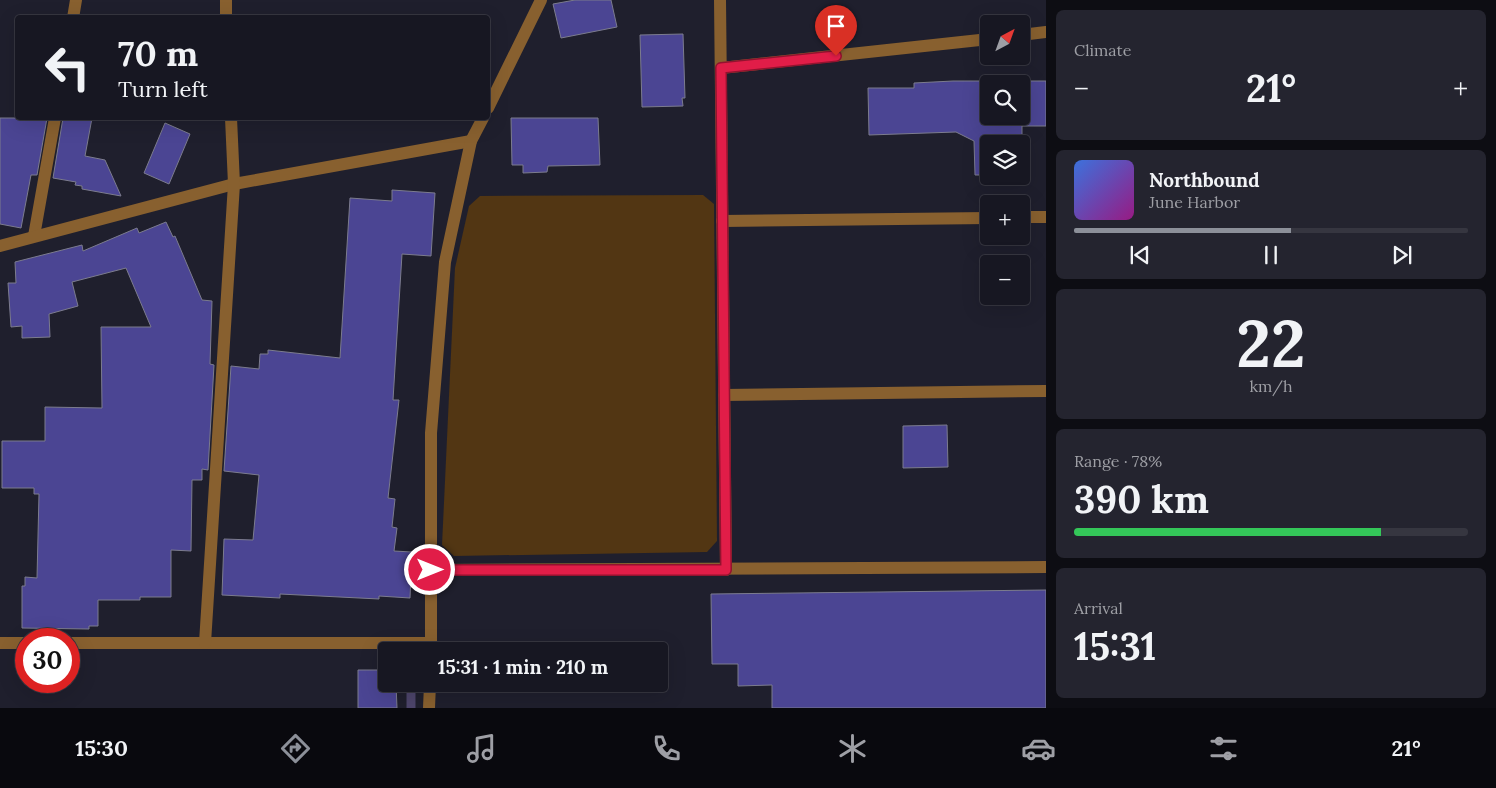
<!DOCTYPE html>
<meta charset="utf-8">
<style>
:root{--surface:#171722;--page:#24242f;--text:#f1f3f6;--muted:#9e9fa5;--line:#363640;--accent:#8c9099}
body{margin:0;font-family:Lora,serif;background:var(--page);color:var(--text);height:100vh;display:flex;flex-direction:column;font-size:19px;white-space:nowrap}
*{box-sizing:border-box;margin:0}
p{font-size:16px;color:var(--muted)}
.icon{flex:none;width:28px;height:28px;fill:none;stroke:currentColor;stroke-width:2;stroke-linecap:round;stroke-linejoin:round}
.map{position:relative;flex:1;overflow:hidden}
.sheet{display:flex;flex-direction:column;gap:10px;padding:10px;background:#0d0d13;width:450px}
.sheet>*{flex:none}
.hud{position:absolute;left:15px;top:15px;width:475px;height:105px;border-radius:5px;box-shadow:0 5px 20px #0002,0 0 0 1px var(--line);background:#171722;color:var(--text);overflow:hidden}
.needle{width:32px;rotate:41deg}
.fabs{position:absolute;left:980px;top:15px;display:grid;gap:10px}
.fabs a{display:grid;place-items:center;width:50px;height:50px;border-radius:5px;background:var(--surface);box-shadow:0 5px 20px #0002,0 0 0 1px var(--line);font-size:25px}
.speed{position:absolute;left:15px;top:628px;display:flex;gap:10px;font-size:25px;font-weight:700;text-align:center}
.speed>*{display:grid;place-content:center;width:65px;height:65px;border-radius:50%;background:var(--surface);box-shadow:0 5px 20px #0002,0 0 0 1px var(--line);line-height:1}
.speed .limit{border:8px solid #d22;background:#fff;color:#111}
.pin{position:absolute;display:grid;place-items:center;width:42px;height:42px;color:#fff;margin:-51px -21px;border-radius:50% 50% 50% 0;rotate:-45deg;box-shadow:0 0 5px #0007}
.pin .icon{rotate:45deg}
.me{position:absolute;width:55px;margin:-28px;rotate:90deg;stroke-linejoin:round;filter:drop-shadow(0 0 4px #0008)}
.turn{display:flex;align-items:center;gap:18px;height:105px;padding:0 20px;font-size:22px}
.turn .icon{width:65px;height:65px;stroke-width:2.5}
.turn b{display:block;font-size:35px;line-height:42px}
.big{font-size:38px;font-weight:700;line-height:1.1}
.sheet .widget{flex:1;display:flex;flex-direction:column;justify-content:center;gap:8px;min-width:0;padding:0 18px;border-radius:8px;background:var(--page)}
.sheet .dial{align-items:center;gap:0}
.dial b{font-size:65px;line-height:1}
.song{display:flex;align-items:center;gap:15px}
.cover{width:60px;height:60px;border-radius:8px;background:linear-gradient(135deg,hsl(220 70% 55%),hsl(310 70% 35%))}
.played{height:5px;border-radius:2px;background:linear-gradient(90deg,var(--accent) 55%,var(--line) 55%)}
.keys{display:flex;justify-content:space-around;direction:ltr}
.heat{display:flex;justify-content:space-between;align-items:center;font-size:28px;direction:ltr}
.charge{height:8px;border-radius:4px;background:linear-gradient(90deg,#34c759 78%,var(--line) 0)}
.trip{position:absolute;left:378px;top:642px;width:290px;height:50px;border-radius:5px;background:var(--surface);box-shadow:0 5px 20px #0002,0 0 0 1px var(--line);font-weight:700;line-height:50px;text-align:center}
.tab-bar{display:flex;height:80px;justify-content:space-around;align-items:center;background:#09090e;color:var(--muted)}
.tab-bar .icon{width:35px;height:35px}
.tab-bar .selected{color:var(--accent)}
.tab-bar b{font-size:22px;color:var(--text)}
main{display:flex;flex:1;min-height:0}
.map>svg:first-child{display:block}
.green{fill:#523613}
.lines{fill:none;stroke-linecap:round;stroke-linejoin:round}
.stream{stroke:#4d456b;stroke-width:9}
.building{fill:#4b4593;stroke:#7c7c8e;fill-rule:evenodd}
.street{stroke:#88602f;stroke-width:12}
.route-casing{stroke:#92132f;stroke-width:12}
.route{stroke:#e11d48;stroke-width:9}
</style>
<main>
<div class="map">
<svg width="1046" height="708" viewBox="0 0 1046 708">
<rect width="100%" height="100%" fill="#1f1f2d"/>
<path class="green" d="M 703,195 L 714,204 L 717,541 L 707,552 L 454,556 L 442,545 L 455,268 L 469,206 L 480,196 Z"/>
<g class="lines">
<path class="stream" d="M 411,708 L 411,684"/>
</g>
<g class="building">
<path d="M 575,0 L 611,0 L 617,27 L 561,38 L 553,4 Z"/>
<path d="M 683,34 L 685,98 L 682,98 L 683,106 L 642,107 L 640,35 Z"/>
<path d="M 953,81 L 1046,81 L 1046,126 L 1022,126 L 1022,175 L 1021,144 L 989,144 L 989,175 L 975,175 L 974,141 L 956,132 L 869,135 L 868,88 L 914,88 L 914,83 ZM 989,84 L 1021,84 L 1021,116 L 989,116 Z"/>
<path d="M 0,118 L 47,118 L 37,175 L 31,175 L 21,228 L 0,224 Z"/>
<path d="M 63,118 L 92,118 L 85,156 L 105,160 L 121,196 L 82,189 L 82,186 L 75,185 L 76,182 L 53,178 Z"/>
<path d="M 511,118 L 598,118 L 600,165 L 548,166 L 547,172 L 523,173 L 523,165 L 512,165 Z"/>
<path d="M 165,123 L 190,134 L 169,184 L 144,173 Z"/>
<path d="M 392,190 L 435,193 L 431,256 L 402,254 L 393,400 L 399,400 L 388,498 L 395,499 L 392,527 L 397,528 L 394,551 L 412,552 L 410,598 L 379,596 L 379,599 L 280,594 L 280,598 L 222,595 L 224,539 L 253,540 L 259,475 L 224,471 L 231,366 L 259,369 L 260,354 L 268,354 L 268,350 L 340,358 L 350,198 L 392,201 Z"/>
<path d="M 166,222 L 173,237 L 175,236 L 202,300 L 212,301 L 210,364 L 214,365 L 208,470 L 202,469 L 202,480 L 192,480 L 191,551 L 171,550 L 171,597 L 140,597 L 140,600 L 98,600 L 98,626 L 89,626 L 89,629 L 22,628 L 22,586 L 25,586 L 25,577 L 37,578 L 39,494 L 34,494 L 34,488 L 2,488 L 2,441 L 45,441 L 45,407 L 102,408 L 101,327 L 151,327 L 126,268 L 72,282 L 78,306 L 49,314 L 50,337 L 22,338 L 22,326 L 11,327 L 8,283 L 16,283 L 15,262 L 82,245 L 83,251 L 137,228 L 139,233 Z"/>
<path d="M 947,425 L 948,467 L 903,468 L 903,426 Z"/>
<path d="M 1046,590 L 1046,708 L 772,708 L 772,685 L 738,686 L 738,664 L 712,664 L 711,594 Z"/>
<path d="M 358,670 L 386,670 L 386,684 L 396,684 L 397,708 L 358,708 Z"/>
</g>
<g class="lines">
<g class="street">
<path d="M 226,0 L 226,18"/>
<path d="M 720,0 L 726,570"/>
<path d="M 73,18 L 76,0"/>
<path d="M 1021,35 L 1046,32"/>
<path d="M 721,68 L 989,39"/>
<path d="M 488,108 L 541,0"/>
<path d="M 1021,217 L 1046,217"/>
<path d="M 722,221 L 989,218"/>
<path d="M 34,236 L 55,118"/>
<path d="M 0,246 L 234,184 L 471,141"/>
<path d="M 724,395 L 1046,391"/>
<path d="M 431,570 L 1046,567"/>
<path d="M 0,643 L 26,643"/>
<path d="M 69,643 L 431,643"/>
<path d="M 205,643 L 234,184 L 231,118"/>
<path d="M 431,651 L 431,433 L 445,262 L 471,141 L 483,118"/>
<path d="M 429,708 L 430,684"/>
</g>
</g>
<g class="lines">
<g class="route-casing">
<path id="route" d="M 430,570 L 726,570 L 721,68 L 836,56"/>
</g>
<use href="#route" class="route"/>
</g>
</svg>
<div class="fabs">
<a><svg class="needle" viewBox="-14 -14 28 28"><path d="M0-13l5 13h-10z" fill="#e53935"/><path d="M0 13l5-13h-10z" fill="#9e9fa5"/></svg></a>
<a><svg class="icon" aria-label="search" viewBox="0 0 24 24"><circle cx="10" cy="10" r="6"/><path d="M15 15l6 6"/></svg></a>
<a><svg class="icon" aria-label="layers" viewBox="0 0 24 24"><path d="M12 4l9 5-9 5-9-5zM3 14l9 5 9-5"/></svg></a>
<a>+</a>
<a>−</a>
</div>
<div class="speed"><div class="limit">30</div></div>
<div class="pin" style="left:836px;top:56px;background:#d93025"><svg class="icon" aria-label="arrive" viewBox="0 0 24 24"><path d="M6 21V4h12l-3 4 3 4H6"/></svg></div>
<svg class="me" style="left:430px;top:570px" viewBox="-20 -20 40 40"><circle r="17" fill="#e11d48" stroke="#fff" stroke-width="3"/><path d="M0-11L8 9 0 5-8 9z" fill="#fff"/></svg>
<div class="trip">15:31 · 1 min · 210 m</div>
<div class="hud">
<div class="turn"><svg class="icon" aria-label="left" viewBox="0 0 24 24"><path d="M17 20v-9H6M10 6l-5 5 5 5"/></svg><div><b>70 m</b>Turn left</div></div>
</div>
</div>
<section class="sheet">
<div class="widget"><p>Climate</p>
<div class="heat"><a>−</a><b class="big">21°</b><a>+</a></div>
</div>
<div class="widget">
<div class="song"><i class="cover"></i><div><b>Northbound</b><p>June Harbor</p></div></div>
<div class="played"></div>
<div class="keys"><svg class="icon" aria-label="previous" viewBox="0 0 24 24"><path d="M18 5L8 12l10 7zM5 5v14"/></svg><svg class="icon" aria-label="pause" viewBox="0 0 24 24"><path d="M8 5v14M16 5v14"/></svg><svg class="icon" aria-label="next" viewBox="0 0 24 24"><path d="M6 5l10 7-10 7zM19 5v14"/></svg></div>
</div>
<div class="widget dial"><b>22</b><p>km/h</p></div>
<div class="widget"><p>Range · 78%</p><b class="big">390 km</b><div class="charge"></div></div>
<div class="widget"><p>Arrival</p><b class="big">15:31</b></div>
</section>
</main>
<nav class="tab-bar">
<b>15:30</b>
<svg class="icon selected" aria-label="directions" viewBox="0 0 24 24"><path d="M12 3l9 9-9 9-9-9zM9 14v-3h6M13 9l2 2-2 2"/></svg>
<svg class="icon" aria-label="music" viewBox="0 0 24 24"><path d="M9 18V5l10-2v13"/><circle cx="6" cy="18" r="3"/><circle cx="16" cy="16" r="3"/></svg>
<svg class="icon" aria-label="phone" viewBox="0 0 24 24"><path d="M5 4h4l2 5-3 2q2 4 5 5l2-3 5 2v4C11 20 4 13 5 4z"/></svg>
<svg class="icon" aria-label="climate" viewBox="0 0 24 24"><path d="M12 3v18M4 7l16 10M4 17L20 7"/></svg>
<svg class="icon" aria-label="car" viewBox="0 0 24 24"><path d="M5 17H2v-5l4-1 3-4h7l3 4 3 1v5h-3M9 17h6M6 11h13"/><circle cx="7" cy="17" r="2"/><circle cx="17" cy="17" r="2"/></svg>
<svg class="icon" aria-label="filters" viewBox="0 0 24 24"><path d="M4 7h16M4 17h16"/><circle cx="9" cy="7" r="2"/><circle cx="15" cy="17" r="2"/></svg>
<b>21°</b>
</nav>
